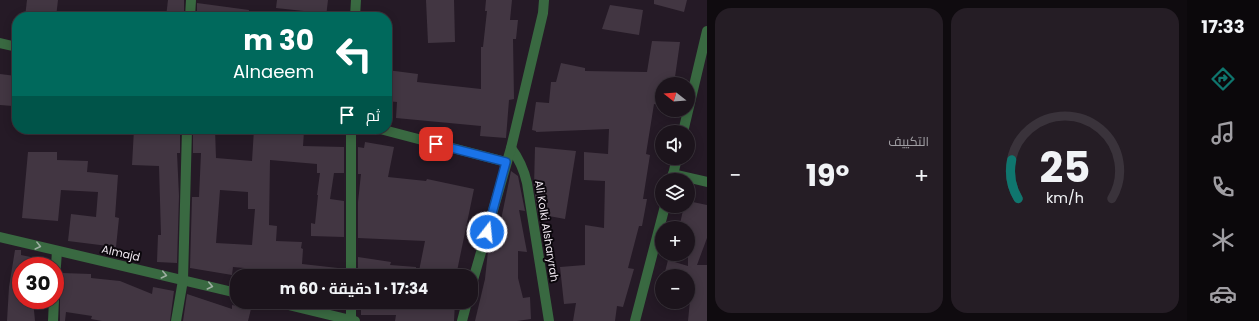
<!DOCTYPE html>
<html lang="ar">
<meta charset="utf-8">
<style>
:root{--surface:#1c141c;--page:#251d25;--text:#f1f3f6;--muted:#a09ea3;--line:#3a333b;--accent:#0f766e}
body{margin:0;font-family:Poppins,Cairo,sans-serif;background:var(--page);color:var(--text);direction:rtl;height:100vh;display:flex;flex-direction:column;font-size:15px;white-space:nowrap}
*{box-sizing:border-box;margin:0}
p{font-size:13px;color:var(--muted)}
.icon{flex:none;width:22px;height:22px;fill:none;stroke:currentColor;stroke-width:2;stroke-linecap:round;stroke-linejoin:round}
.map{position:relative;flex:1;overflow:hidden;direction:ltr}
.details{display:flex;flex-direction:column;gap:8px;padding:8px;background:#0f0b0f;width:480px}
.details>*{flex:none}
.hud{position:absolute;left:12px;top:12px;width:380px;height:122px;border-radius:16px;box-shadow:0 2px 10px #0003,0 0 0 1px var(--line);direction:rtl;background:#00695c;color:#fff;overflow:hidden}
.needle{width:26px;rotate:287deg}
.tools{position:absolute;left:655px;top:77px;display:grid;gap:8px}
.tools a{display:grid;place-items:center;width:40px;height:40px;border-radius:50%;background:var(--surface);box-shadow:0 2px 10px #0003,0 0 0 1px var(--line);font-size:20px}
.speed{position:absolute;left:12px;top:257px;display:flex;gap:8px;font-size:20px;font-weight:700;text-align:center}
.speed>*{display:grid;place-content:center;width:52px;height:52px;border-radius:50%;background:var(--surface);box-shadow:0 2px 10px #0003,0 0 0 1px var(--line);line-height:1}
.speed .limit{border:6px solid #d22;background:#fff;color:#111}
.pin{position:absolute;display:grid;place-items:center;width:34px;height:34px;color:#fff;margin:-17px;border-radius:8px;box-shadow:0 2px 6px #0006}
.me{position:absolute;width:44px;margin:-22px;rotate:16deg;stroke-linejoin:round;filter:drop-shadow(0 0 3px #0008)}
.turn{display:flex;align-items:center;gap:14px;height:84px;padding:0 12px;font-size:18px}
.turn .icon{width:52px;height:52px;stroke-width:2.5}
.turn b{display:block;font-size:28px;line-height:34px}
.then{display:flex;align-items:center;height:38px;padding:0 12px;background:#0003;gap:8px;font-size:15px}
.big{font-size:30px;font-weight:700;line-height:1.1}
.details .widget{flex:1;display:flex;flex-direction:column;justify-content:center;gap:6px;min-width:0;padding:0 14px;border-radius:16px;background:var(--page)}
.details .dial{align-items:center;gap:0}
.dial svg{height:104px;overflow:visible;fill:none;stroke:var(--line);stroke-width:7;stroke-linecap:round;text-anchor:middle}
.dial text{fill:var(--text);stroke:none}
.heat{display:flex;justify-content:space-between;align-items:center;font-size:22px;direction:ltr}
.details .tiles{flex:1;display:grid;gap:8px;grid-template-columns:repeat(2,1fr)}
.trip{position:absolute;left:230px;top:269px;width:248px;height:40px;border-radius:16px;background:var(--surface);box-shadow:0 2px 10px #0003,0 0 0 1px var(--line);font-weight:700;line-height:40px;text-align:center;direction:rtl}
main{display:flex;flex:1;min-height:0}
.tab-bar{display:flex;flex-direction:column;width:72px;justify-content:space-around;align-items:center;background:#0b080b;color:var(--muted)}
.tab-bar .icon{width:28px;height:28px}
.tab-bar .active{color:var(--accent)}
.tab-bar b{font-size:18px;color:var(--text)}
.map>svg:first-child{display:block}
.building{fill:#423642;fill-rule:evenodd}
.lines{fill:none;stroke-linecap:round;stroke-linejoin:round}
.minor{stroke:#396941;stroke-width:10}
.oneway{stroke:#9daea1}
.route-casing{stroke:#114b97;stroke-width:10}
.route{stroke:#1a73e8;stroke-width:7}
.labels{text-anchor:middle;dominant-baseline:central;stroke-width:4;stroke-linejoin:round;paint-order:stroke}
.street-label{font-size:11px;fill:#efe7ef;stroke:#0b070c}
</style>
<main>
<nav class="tab-bar">
<b>17:33</b>
<svg class="icon active" aria-label="directions" viewBox="0 0 24 24"><path d="M12 3l9 9-9 9-9-9zM9 14v-3h6M13 9l2 2-2 2"/></svg>
<svg class="icon" aria-label="music" viewBox="0 0 24 24"><path d="M9 18V5l10-2v13"/><circle cx="6" cy="18" r="3"/><circle cx="16" cy="16" r="3"/></svg>
<svg class="icon" aria-label="phone" viewBox="0 0 24 24"><path d="M5 4h4l2 5-3 2q2 4 5 5l2-3 5 2v4C11 20 4 13 5 4z"/></svg>
<svg class="icon" aria-label="climate" viewBox="0 0 24 24"><path d="M12 3v18M4 7l16 10M4 17L20 7"/></svg>
<svg class="icon" aria-label="car" viewBox="0 0 24 24"><path d="M5 17H2v-5l4-1 3-4h7l3 4 3 1v5h-3M9 17h6M6 11h13"/><circle cx="7" cy="17" r="2"/><circle cx="17" cy="17" r="2"/></svg>
</nav>
<section class="details">
<div class="tiles">
<div class="widget dial"><svg viewBox="0 0 100 80">
<path d="M14 69A42 42 0 1 1 86 69"/>
<path d="M14 69A42 42 0 0 1 9 39" stroke="#0f766e"/>
<text x="50" y="56" font-size="32" font-weight="700">25</text>
<text x="50" y="72" font-size="11">km/h</text>
</svg></div>
<div class="widget"><p>التكييف</p>
<div class="heat"><a>−</a><b class="big">19°</b><a>+</a></div>
</div>
</div>
</section>
<div class="map">
<svg width="707" height="321" viewBox="0 0 707 321">
<rect width="100%" height="100%" fill="#251a26"/>
<g class="building">
<path d="M 27,0 L 58,0 L 56,17 L 25,17 Z"/>
<path d="M 168,0 L 184,0 L 184,17 L 166,17 Z"/>
<path d="M 277,0 L 328,0 L 326,17 L 313,17 L 313,12 L 276,8 Z"/>
<path d="M 426,0 L 454,0 L 455,42 L 428,43 Z"/>
<path d="M 486,0 L 512,0 L 510,20 L 518,20 L 516,39 L 513,39 L 514,99 L 509,100 L 506,138 L 480,136 L 481,126 L 396,118 L 397,102 L 387,101 L 387,70 L 418,74 L 417,82 L 481,89 L 481,47 L 483,47 L 487,11 L 485,11 Z"/>
<path d="M 654,0 L 687,0 L 684,12 L 654,4 Z"/>
<path d="M 197,3 L 249,10 L 248,17 L 197,17 Z"/>
<path d="M 610,5 L 643,10 L 639,35 L 602,29 Z"/>
<path d="M 652,41 L 680,42 L 674,84 L 662,84 L 662,105 L 654,104 L 646,154 L 650,155 L 643,199 L 647,199 L 642,226 L 639,226 L 628,268 L 634,269 L 623,307 L 617,306 L 615,321 L 573,321 L 576,303 L 564,304 L 560,267 L 585,265 L 585,225 L 604,228 L 605,181 L 584,180 L 584,152 L 608,154 L 609,129 L 536,132 L 536,131 L 532,130 L 536,102 L 549,103 L 551,82 L 556,82 L 561,63 L 585,68 L 585,71 L 647,72 Z"/>
<path d="M 0,74 L 16,76 L 13,106 L 0,105 Z"/>
<path d="M 134,129 L 180,129 L 180,153 L 177,153 L 179,196 L 177,263 L 157,262 L 158,235 L 161,235 L 159,166 L 132,165 Z"/>
<path d="M 193,129 L 215,129 L 216,158 L 252,161 L 254,129 L 282,129 L 304,131 L 303,146 L 344,147 L 344,173 L 334,173 L 330,199 L 344,201 L 344,237 L 311,236 L 311,223 L 315,224 L 318,195 L 317,195 L 320,173 L 317,173 L 317,164 L 270,160 L 269,225 L 277,226 L 276,241 L 302,242 L 301,248 L 303,249 L 302,264 L 338,268 L 337,276 L 278,276 L 278,271 L 233,267 L 232,275 L 190,268 L 192,197 L 199,197 L 201,153 L 193,153 ZM 220,190 L 248,192 L 248,209 L 255,209 L 252,245 L 216,243 Z"/>
<path d="M 365,142 L 394,147 L 388,177 L 426,181 L 427,179 L 474,189 L 456,276 L 418,276 L 425,241 L 358,238 L 358,202 L 361,174 L 358,174 L 358,147 L 364,148 Z"/>
<path d="M 535,147 L 576,151 L 565,219 L 538,214 L 534,187 Z"/>
<path d="M 28,152 L 57,152 L 57,160 L 88,161 L 87,172 L 118,175 L 115,217 L 119,218 L 116,247 L 68,241 L 71,214 L 96,217 L 98,192 L 61,190 L 58,221 L 22,218 Z"/>
<path d="M 511,171 L 518,176 L 525,211 L 519,210 L 527,252 L 518,251 L 518,278 L 523,298 L 530,297 L 531,319 L 517,321 L 475,321 L 485,279 L 488,251 L 489,248 L 495,249 Z"/>
<path d="M 688,201 L 707,205 L 707,238 L 697,265 L 707,265 L 707,321 L 688,321 L 692,280 L 689,286 L 688,286 L 688,276 L 664,276 L 668,260 L 688,266 L 688,228 L 679,228 L 684,206 L 688,206 Z"/>
<path d="M 15,250 L 21,250 L 21,255 L 50,261 L 49,266 L 21,266 L 21,300 L 33,300 L 35,321 L 7,321 L 9,287 Z"/>
<path d="M 358,257 L 391,262 L 390,265 L 416,267 L 416,276 L 358,276 Z"/>
<path d="M 62,273 L 91,274 L 91,278 L 120,281 L 152,294 L 153,287 L 174,291 L 170,321 L 102,321 L 91,319 L 92,316 L 66,312 L 65,321 L 60,321 L 60,297 L 55,294 L 55,290 L 56,286 L 61,283 Z"/>
<path d="M 187,294 L 232,309 L 232,305 L 251,309 L 248,321 L 183,321 Z"/>
<path d="M 361,302 L 455,302 L 454,321 L 395,321 L 396,315 L 361,315 Z"/>
</g>
<g class="lines">
<g class="minor">
<path d="M 190,17 L 191,0"/>
<path d="M 355,17 L 356,0"/>
<path d="M 0,43 L 17,47"/>
<path d="M 380,129 L 506,162"/>
<path d="M 683,132 L 707,31"/>
<path d="M 511,148 C 520,160 524,170 527,183 L 549,321"/>
<path d="M 673,174 L 707,182"/>
<path d="M 672,179 L 677,158"/>
<path d="M 0,237 L 237,293"/>
<path d="M 351,276 L 351,129"/>
<path d="M 55,280 L 57,251"/>
<path d="M 471,287 L 511,148 L 543,13 L 544,0"/>
<path d="M 276,302 L 355,321"/>
<path d="M 351,302 L 351,320"/>
<path d="M 53,321 L 54,300"/>
<path d="M 176,321 L 183,280 L 187,129"/>
<path d="M 462,321 L 467,302"/>
<path d="M 635,321 L 665,206"/>
</g>
</g>
<defs><path id="oneway-chevron" d="M-2-3.5L2.5 0L-2 3.5" fill="none" stroke-width="1.6" stroke-linecap="round" stroke-linejoin="round"/></defs>
<g class="oneway">
<use href="#oneway-chevron" transform="translate(38 246) rotate(14)"/>
<use href="#oneway-chevron" transform="translate(164 275) rotate(13)"/>
<use href="#oneway-chevron" transform="translate(210 286) rotate(13)"/>
</g>
<g class="lines">
<g class="route-casing">
<path id="route" d="M 436,144 L 506,162 L 487,232"/>
</g>
<use href="#route" class="route"/>
</g>
<g class="labels">
<g class="street-label">
<text transform="translate(547 231) rotate(81)">Ali Kolki Alsharyrah</text>
<text transform="translate(121 253) rotate(13)">Almajd</text>
</g>
</g>
</svg>
<div class="tools">
<a><svg class="needle" viewBox="-14 -14 28 28"><path d="M0-13l5 13h-10z" fill="#e53935"/><path d="M0 13l5-13h-10z" fill="#a09ea3"/></svg></a>
<a><svg class="icon" aria-label="sound" viewBox="0 0 24 24"><path d="M4 9h4l5-4v14l-5-4H4zM17 9q2 3 0 6"/></svg></a>
<a><svg class="icon" aria-label="layers" viewBox="0 0 24 24"><path d="M12 4l9 5-9 5-9-5zM3 14l9 5 9-5"/></svg></a>
<a>+</a>
<a>−</a>
</div>
<div class="speed"><div class="limit">30</div></div>
<div class="pin" style="left:436px;top:144px;background:#d93025"><svg class="icon" aria-label="arrive" viewBox="0 0 24 24"><path d="M6 21V4h12l-3 4 3 4H6"/></svg></div>
<svg class="me" style="left:487px;top:232px" viewBox="-20 -20 40 40"><circle r="17" fill="#1a73e8" stroke="#fff" stroke-width="3"/><path d="M0-11L8 9 0 5-8 9z" fill="#fff"/></svg>
<div class="trip">17:34 · 1 دقيقة · 60 m</div>
<div class="hud">
<div class="turn"><svg class="icon" aria-label="left" viewBox="0 0 24 24"><path d="M17 20v-9H6M10 6l-5 5 5 5"/></svg><div><b>30 m</b>Alnaeem</div></div>
<div class="then">ثم<svg class="icon" aria-label="arrive" viewBox="0 0 24 24"><path d="M6 21V4h12l-3 4 3 4H6"/></svg></div>
</div>
</div>
</main>
